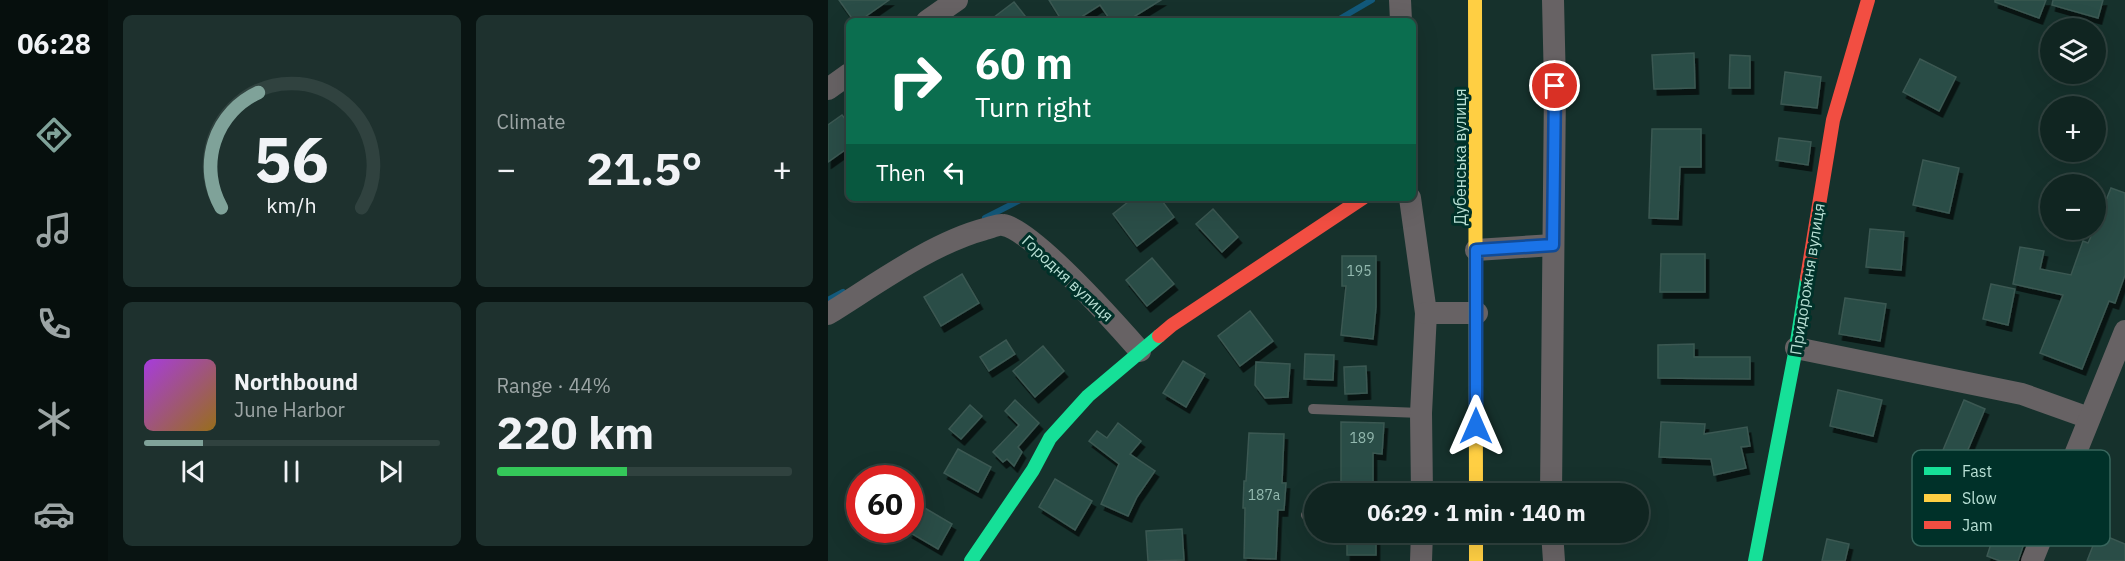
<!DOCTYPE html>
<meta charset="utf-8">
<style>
:root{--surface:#102521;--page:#1e312e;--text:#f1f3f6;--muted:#9ca5a5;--line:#30423f;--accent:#7fa299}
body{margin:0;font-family:"IBM Plex Sans",sans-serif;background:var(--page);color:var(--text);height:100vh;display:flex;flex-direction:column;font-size:22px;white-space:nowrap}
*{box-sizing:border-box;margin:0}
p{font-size:20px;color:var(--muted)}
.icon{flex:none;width:33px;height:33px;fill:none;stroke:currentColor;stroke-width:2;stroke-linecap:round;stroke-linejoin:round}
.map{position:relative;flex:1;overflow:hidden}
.drawer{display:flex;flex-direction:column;gap:15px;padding:15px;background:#091412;width:720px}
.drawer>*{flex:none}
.top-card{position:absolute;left:18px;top:18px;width:570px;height:183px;border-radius:9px;box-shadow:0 6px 24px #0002,0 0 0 2px var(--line);background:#0b6e4f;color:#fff;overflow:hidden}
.fabs{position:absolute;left:1212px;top:18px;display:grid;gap:12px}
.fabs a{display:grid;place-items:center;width:66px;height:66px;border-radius:50%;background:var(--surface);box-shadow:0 6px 24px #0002,0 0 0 2px var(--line);font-size:30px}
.speed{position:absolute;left:18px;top:465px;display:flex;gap:12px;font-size:30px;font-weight:700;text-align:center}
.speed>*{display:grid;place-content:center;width:78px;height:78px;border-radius:50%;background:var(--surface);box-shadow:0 6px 24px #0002,0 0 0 2px var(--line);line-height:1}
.speed .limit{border:9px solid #d22;background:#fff;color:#111}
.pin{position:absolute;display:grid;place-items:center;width:51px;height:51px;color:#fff;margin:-26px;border:3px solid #fff;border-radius:50%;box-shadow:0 2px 6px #0007}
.me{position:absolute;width:66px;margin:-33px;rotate:0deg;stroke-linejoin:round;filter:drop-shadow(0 0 4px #0008)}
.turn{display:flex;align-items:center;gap:21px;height:126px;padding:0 30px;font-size:27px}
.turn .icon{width:78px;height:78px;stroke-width:2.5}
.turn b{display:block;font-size:42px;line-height:51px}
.then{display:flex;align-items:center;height:57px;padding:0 30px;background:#0003;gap:12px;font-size:22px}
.big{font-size:45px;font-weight:700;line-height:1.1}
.drawer .tile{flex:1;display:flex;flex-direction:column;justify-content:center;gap:9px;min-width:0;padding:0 21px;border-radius:9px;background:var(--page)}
.drawer .dial{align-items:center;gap:0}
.dial svg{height:156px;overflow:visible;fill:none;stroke:var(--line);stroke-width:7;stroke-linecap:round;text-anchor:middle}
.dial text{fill:var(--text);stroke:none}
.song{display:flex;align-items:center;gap:18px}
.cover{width:72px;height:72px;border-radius:9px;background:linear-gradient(135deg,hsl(280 70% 55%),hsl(40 70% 35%))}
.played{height:6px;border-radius:3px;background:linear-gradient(90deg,var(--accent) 20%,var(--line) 20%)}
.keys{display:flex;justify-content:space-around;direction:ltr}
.heat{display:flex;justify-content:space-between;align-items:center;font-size:33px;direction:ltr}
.charge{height:9px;border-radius:4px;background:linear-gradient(90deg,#34c759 44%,var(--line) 0)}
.drawer .tiles{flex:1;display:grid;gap:15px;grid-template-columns:repeat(2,1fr)}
.trip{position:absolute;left:476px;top:483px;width:345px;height:60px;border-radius:30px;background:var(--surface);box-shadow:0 6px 24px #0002,0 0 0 2px var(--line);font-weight:700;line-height:60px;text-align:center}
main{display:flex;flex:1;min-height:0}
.tab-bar{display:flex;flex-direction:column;width:108px;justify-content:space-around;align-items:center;background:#060f0d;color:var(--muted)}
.tab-bar .icon{width:42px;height:42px}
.tab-bar .active{color:var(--accent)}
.tab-bar b{font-size:27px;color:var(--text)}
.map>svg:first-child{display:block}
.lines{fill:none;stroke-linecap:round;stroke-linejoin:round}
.stream{stroke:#12597b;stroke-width:6}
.building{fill:#2a4d46;stroke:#3b5852;stroke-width:1.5;filter:url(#shadow)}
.lane{stroke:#676264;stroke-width:10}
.street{stroke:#676264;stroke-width:22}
.fast{stroke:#16e098;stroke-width:14}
.slow{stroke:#ffcf43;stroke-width:14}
.jam{stroke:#f24e42;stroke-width:14}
.route-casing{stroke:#114b97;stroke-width:15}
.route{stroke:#1a73e8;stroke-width:10}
.labels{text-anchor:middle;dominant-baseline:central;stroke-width:6;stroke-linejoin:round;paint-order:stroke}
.number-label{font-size:14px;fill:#94bab0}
.street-label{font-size:16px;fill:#b7dfd4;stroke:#003129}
.key{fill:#003129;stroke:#37655c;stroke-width:1.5}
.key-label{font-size:16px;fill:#b7dfd4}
</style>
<main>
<nav class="tab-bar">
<b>06:28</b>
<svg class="icon active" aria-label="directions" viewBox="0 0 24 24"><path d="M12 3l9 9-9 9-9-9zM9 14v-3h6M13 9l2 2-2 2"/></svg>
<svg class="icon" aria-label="music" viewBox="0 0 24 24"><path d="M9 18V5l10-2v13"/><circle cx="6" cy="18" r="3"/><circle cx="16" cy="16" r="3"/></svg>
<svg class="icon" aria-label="phone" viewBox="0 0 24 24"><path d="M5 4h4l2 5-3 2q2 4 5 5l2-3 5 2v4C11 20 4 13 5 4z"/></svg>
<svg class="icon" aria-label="climate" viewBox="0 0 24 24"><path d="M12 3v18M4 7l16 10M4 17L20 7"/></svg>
<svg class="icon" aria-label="car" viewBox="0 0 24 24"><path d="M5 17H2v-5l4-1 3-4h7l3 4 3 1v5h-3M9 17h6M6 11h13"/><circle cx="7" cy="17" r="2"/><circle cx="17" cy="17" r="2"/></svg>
</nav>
<section class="drawer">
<div class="tiles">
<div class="tile dial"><svg viewBox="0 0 100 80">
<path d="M14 69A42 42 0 1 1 86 69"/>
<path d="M14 69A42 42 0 0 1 33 10" stroke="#7fa299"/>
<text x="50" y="56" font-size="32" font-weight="700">56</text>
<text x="50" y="72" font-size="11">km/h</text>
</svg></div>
<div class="tile"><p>Climate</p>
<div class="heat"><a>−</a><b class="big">21.5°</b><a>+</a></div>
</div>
<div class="tile">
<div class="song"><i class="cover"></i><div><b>Northbound</b><p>June Harbor</p></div></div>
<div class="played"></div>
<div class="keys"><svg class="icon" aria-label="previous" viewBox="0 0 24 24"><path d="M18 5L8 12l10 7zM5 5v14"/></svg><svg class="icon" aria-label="pause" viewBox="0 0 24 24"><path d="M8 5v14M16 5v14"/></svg><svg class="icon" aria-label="next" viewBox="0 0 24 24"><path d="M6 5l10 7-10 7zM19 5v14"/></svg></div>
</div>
<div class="tile"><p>Range · 44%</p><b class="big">220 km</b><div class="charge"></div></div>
</div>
</section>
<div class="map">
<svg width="1297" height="561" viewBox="0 0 1297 561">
<defs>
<filter id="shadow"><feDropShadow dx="3.5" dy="6" stdDeviation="0" flood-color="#0009"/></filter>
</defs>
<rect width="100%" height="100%" fill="#16312c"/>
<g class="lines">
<g class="stream">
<path d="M 508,21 L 544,0"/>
<path d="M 157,218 L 196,198"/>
<path d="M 0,300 L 15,292"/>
</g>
</g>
<g class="building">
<path d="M 11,0 L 61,0 L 31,21 L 26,21 Z"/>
<path d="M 221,0 L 333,0 L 299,21 L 283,21 L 272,5 L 247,21 L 234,21 Z"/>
<path d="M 1167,0 L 1218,0 L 1211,18 L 1167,2 Z"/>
<path d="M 1225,0 L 1275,0 L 1270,18 L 1224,5 Z"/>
<path d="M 186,2 L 201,21 L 161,21 Z"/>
<path d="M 866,53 L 867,88 L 826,89 L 824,55 Z"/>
<path d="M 902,55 L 922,56 L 922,88 L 901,88 Z"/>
<path d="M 1092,59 L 1128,77 L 1111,111 L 1075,92 Z"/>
<path d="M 957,72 L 993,77 L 989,108 L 953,104 Z"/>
<path d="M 14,115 L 21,124 L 21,147 L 0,162 L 0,125 Z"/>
<path d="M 824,129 L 873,129 L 873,167 L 852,167 L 850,219 L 821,218 Z"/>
<path d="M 951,138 L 983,142 L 980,165 L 948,160 Z"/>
<path d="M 1095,160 L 1131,168 L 1121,213 L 1085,205 Z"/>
<path d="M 1283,188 L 1297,193 L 1297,275 L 1287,303 L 1281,301 L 1254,369 L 1212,353 L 1235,295 L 1185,284 L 1192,247 L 1216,251 L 1212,269 L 1243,275 L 1255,241 L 1260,243 L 1266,230 L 1268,230 L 1268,225 Z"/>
<path d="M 305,198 L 332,198 L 346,217 L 309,246 L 285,214 Z"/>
<path d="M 385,209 L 410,237 L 394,252 L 368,224 Z"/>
<path d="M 1042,229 L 1076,232 L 1073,270 L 1038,267 Z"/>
<path d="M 833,254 L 877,254 L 877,292 L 832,292 Z"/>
<path d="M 514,256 L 548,256 L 548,307 L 545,339 L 513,335 L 518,286 L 514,286 Z"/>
<path d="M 324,258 L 346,284 L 319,306 L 298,280 Z"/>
<path d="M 134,274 L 151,303 L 113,326 L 96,297 Z"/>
<path d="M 1163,284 L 1187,289 L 1180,325 L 1155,319 Z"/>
<path d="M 1017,298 L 1058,304 L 1052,341 L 1011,334 Z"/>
<path d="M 422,311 L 445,341 L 412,366 L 390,336 Z"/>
<path d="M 178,340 L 187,354 L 161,371 L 152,357 Z"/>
<path d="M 866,344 L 866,357 L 922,357 L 922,379 L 830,378 L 830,345 Z"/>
<path d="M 215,346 L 236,371 L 207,397 L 185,371 Z"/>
<path d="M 477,354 L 506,355 L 505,380 L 476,379 Z"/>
<path d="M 355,361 L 377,374 L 358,407 L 335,393 Z"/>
<path d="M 428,362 L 462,364 L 460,397 L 437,398 L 427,385 Z"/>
<path d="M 538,366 L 539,393 L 517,394 L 516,367 Z"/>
<path d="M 1010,390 L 1054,400 L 1045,436 L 1002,426 Z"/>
<path d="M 187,400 L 211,423 L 190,447 L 194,452 L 186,466 L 179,459 L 175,462 L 165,452 L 191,425 L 177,411 Z"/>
<path d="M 1136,400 L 1157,409 L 1136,459 L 1115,450 Z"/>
<path d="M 142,405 L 154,416 L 133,439 L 121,429 Z"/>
<path d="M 513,422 L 556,423 L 554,454 L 545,453 L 545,494 L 513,494 Z"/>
<path d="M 833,422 L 877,424 L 876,434 L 919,427 L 922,446 L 913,447 L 918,468 L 886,475 L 883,459 L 831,457 Z"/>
<path d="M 290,423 L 313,441 L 302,454 L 327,471 L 309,497 L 300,516 L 273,504 L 291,464 L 261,441 L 269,431 L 279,438 Z"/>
<path d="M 421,433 L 456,434 L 454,483 L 458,483 L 456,510 L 450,510 L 448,559 L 416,558 L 417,508 L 415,508 L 416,481 L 418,481 Z"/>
<path d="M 130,449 L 163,467 L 150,492 L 116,473 Z"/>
<path d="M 227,479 L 264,501 L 247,530 L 211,507 Z"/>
<path d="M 1157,493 L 1193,505 L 1189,518 L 1203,523 L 1190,561 L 1172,561 L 1159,556 L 1164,541 L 1143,534 Z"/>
<path d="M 95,507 L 124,524 L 110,549 L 81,532 Z"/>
<path d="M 354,529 L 356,560 L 320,561 L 318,531 Z"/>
<rect x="519" y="532" width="29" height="23"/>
<path d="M 1270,533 L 1297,544 L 1297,561 L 1259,561 Z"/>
<path d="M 999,539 L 1021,544 L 1017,561 L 994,561 Z"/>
</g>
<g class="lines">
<g class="lane">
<path d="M 485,409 L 593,413"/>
<path d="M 478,515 L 486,515"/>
</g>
<g class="street">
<path d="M 572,0 L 573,21"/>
<path d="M 99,21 L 129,0"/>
<path d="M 0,89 L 21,74"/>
<path d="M 582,198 L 598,313 L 593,413 L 594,494"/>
<path d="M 648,250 L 725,245"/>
<path d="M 598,313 L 649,313"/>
<path d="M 0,314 C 47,285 104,243 157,229 C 162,228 170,224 175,225 C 203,228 290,326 312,351"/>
<path d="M 968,348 L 1194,394 L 1261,418"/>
<path d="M 723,494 L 727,86 L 725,0"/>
<path d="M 724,532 L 726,561"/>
<path d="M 593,561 L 594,532"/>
<path d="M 1204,561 L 1297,331"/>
</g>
<g class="fast">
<path d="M 143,561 L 205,470 L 222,438 L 260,396 L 331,336"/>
<path d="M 927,561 L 968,348 L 979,278"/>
</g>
<g class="slow">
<path d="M 647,0 L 648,494"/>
<path d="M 648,532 L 648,561"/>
</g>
<g class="jam">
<path d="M 979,278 L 1005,120 L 1040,0"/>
<path d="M 331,336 L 344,325 L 535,198"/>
</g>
</g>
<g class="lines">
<g class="route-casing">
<path id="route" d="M 648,426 L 648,250 L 725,245 L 727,86"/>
</g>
<use href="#route" class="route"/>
</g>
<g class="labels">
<g class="number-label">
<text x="531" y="271">195</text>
<text x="534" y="438">189</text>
<text x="436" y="495">187а</text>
</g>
<g class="street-label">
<text transform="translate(632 157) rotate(-90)">Дубенська вулиця</text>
<text transform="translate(240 278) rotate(43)">Городня вулиця</text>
<text transform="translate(979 279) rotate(-81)">Придорожня вулиця</text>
</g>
</g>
<rect x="1084" y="450" width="198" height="96" rx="9" class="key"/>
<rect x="1096" y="467" width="27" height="8" fill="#16e098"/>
<rect x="1096" y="494" width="27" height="8" fill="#ffcf43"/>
<rect x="1096" y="521" width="27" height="8" fill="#f24e42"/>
<g class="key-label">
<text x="1134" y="477">Fast</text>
<text x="1134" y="504">Slow</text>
<text x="1134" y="531">Jam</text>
</g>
</svg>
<div class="fabs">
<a><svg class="icon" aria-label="layers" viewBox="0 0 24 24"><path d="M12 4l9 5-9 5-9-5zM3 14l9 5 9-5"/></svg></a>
<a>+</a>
<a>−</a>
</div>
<div class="speed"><div class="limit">60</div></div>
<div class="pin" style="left:727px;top:86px;background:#d93025"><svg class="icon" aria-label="arrive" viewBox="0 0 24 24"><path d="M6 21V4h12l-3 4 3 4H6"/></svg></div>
<svg class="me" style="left:648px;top:426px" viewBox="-20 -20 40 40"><path d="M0-17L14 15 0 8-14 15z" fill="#1a73e8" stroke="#fff" stroke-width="4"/></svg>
<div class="trip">06:29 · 1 min · 140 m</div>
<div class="top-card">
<div class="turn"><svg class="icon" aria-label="right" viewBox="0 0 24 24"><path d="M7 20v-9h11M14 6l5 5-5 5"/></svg><div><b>60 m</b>Turn right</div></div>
<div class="then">Then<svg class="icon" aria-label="left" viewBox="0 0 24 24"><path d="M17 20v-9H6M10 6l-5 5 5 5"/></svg></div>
</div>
</div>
</main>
